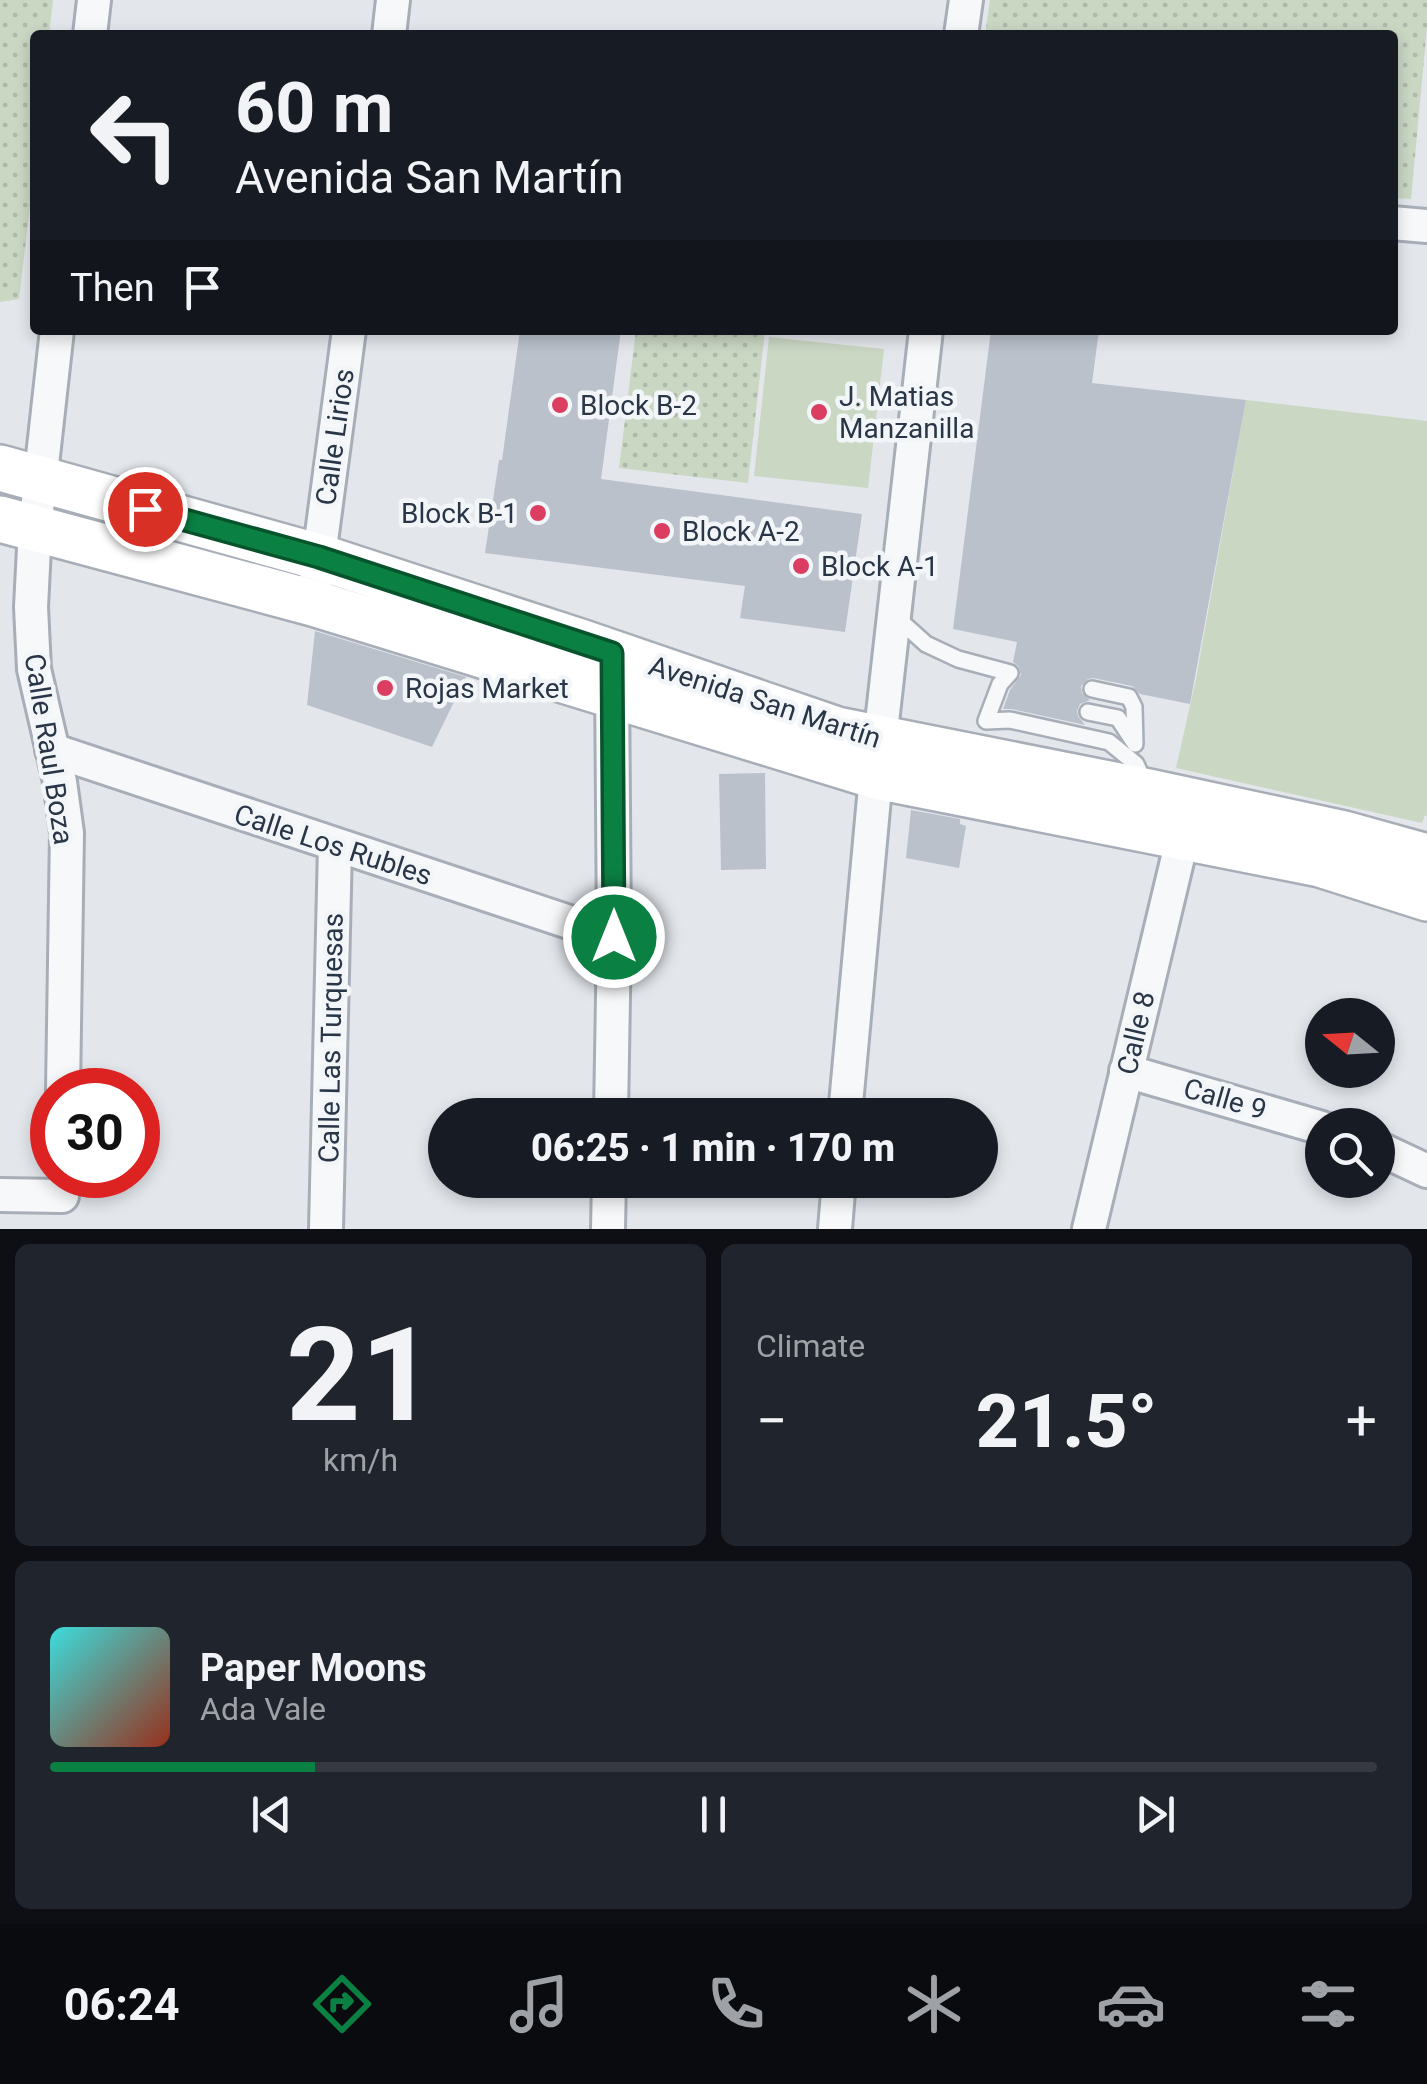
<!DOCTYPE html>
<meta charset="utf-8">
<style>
:root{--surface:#171b24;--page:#20242c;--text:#f1f3f6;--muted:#9ea1a6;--line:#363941;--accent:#0b8043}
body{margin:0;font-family:Roboto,sans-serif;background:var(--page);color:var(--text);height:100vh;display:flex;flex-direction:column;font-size:38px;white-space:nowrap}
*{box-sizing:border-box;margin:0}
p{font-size:32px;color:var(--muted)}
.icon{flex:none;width:55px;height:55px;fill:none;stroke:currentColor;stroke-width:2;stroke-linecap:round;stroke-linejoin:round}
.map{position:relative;height:1229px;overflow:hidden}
.panel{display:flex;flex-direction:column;gap:15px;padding:15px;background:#0d0f14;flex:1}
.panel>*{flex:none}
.hud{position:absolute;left:30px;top:30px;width:1368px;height:305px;border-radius:10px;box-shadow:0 5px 15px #0003;background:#171b24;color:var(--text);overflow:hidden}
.needle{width:65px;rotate:288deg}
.tools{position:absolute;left:1305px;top:998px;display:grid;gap:20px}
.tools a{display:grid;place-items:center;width:90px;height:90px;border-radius:50%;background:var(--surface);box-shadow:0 5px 15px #0003;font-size:50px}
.speed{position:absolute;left:30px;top:1068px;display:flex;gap:20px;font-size:50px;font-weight:700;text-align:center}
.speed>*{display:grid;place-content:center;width:130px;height:130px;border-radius:50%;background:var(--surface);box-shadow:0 5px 15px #0003;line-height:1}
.speed .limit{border:15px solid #d22;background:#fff;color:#111}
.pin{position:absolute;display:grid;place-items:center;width:85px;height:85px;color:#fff;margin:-42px;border:5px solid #fff;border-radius:50%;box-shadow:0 2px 10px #0007}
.me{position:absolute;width:110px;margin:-55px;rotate:0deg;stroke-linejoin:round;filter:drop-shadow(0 0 8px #0008)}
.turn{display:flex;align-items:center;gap:35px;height:210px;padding:0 40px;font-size:45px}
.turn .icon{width:130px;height:130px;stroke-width:2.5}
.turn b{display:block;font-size:70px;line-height:85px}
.then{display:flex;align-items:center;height:95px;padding:0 40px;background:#0003;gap:20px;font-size:38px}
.big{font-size:75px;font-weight:800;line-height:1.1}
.panel .tile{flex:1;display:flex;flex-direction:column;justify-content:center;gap:15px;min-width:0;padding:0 35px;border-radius:15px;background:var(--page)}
.panel .dial{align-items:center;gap:0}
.dial b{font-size:130px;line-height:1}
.song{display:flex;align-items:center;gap:30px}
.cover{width:120px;height:120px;border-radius:15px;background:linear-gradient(135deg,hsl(180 70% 55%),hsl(10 70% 35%))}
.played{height:10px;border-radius:5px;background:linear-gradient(90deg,var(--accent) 20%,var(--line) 20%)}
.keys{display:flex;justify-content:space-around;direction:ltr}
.heat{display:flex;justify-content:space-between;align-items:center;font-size:55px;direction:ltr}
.panel .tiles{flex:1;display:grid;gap:15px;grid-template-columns:1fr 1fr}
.tile:last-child{grid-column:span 2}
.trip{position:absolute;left:428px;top:1098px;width:570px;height:100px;border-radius:50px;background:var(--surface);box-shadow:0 5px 15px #0003;font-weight:800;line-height:100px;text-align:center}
.menu{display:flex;height:160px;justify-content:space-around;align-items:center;background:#090b0e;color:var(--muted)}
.menu .icon{width:70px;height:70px}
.menu .active{color:var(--accent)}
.menu b{font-size:45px;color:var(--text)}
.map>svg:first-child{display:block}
.grass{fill:#cad7c3}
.park{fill:url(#park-dots)}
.building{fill:#bac1cb}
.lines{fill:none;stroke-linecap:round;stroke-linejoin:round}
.lane-casing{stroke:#a7aeb7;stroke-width:20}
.street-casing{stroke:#a7aeb7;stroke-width:38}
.secondary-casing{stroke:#a7aeb7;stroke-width:50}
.lane{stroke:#f7f8fa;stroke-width:15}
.street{stroke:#f7f8fa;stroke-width:32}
.secondary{stroke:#fff;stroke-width:45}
.route-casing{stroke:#07532c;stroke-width:25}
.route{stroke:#0b8043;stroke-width:18}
.poi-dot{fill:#db3e61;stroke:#f3f6f9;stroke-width:4}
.labels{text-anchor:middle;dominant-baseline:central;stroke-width:9;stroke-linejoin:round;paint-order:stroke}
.poi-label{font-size:28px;fill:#293647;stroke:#f3f6f9;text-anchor:start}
.street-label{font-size:28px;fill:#293647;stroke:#f3f6f9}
</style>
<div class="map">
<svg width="1427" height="1229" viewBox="0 0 1427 1229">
<defs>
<pattern id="park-dots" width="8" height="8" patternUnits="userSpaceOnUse" patternTransform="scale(2.5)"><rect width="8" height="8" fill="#cad7c3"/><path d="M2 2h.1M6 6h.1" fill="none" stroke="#aeb9a9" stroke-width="1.8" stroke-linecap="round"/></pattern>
</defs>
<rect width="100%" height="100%" fill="#e3e7ec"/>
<g class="grass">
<path d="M 769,337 L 884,349 L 868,488 L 754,476 Z"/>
<path d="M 1246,400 L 1427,421 L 1427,816 L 1425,815 L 1422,823 L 1176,768 L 1196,679 Z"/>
</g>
<g class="park">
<path d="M 0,0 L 53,0 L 49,35 L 35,35 L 35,164 L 19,299 L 0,302 Z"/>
<path d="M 990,0 L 1427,0 L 1427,27 L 1411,199 L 1393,198 L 1392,35 L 985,35 Z"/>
<path d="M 636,330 L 765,330 L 748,483 L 619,468 Z"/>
</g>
<g class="building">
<path d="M 520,330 L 621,330 L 601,479 L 862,514 L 845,632 L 740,618 L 745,586 L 485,553 L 499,460 L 502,460 Z"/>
<path d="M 991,330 L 1099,330 L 1092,383 L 1246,400 L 1190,704 L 1140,694 L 1132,686 L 1093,678 L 1088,679 L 1081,686 L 1082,693 L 1090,700 L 1080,704 L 1077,711 L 1078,716 L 1085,725 L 1012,709 L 1003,709 L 1010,690 L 1021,675 L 1018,666 L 1013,662 L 1017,642 L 953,629 Z"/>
<path d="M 315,631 L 466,677 L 432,747 L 307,705 Z"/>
<path d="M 765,773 L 766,869 L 721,870 L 719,774 Z"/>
<path d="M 911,810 L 960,819 L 960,824 L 966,826 L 959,868 L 906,858 Z"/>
</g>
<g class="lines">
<g class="lane-casing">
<g id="lane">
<path d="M 896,617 L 926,644 L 958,659 L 1010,673 L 1000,684 L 986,721 L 1010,720 L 1109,742 L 1136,764 L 1145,784"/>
<path d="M 1092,689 L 1129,697 L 1134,707 L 1135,744"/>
<path d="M 1088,712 L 1118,718 L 1133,741"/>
</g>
</g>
<g class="street-casing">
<g id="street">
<path d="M 90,35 L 94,0"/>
<path d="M 389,35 L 393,0"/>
<path d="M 961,35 L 966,0"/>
<path d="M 1392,223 L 1427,226"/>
<path d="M 57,330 L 35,528 L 31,607 L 34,669 L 60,782 L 67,833 L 63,1090"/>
<path d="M 316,579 L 349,330"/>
<path d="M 52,750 L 614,937"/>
<path d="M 1126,1071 L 1322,1128"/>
<path d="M 611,1115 L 614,937 L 612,677"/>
<path d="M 845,1115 L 876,776 L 926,330"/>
<path d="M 1378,1148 L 1427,1171"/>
<path d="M 0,1195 L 62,1196"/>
<path d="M 326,1229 L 335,846"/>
<path d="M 608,1229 L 609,1180"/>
<path d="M 835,1229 L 839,1180"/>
<path d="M 1089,1229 L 1183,836"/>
</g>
</g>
<g class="secondary-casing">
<g id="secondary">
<path d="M 0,468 L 319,557 L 580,642 L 837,730 L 1149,792 L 1344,834 L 1427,857"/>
<path d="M 0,519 L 313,603 L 876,776 L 1320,864 L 1427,898"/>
</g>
</g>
<use href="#lane" class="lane"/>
<use href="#street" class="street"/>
<use href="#secondary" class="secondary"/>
</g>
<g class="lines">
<g class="route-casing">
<path id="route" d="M 145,509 L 319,557 L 612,653 L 614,937"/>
</g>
<use href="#route" class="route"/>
</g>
<g class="poi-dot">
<circle cx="560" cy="405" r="10"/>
<circle cx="819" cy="412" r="10"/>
<circle cx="538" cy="513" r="10"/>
<circle cx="662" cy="531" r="10"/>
<circle cx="801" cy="566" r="10"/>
<circle cx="385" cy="688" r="10"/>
</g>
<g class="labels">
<g class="poi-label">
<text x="839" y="396">J. Matias<tspan x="839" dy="32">Manzanilla</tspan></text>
<text x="580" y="405">Block B-2</text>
<text x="518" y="513" text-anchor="end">Block B-1</text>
<text x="682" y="531">Block A-2</text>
<text x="821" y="566">Block A-1</text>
<text x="405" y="688">Rojas Market</text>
</g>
<g class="street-label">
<text transform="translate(335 437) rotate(-82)">Calle Lirios</text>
<text transform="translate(765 702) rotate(18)">Avenida San Martín</text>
<text transform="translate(49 749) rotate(81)">Calle Raul Boza</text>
<text transform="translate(333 845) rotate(18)">Calle Los Rubles</text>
<text transform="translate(1136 1033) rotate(-77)">Calle 8</text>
<text transform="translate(331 1038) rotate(-89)">Calle Las Turquesas</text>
<text transform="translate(1225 1099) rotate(16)">Calle 9</text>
</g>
</g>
</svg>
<div class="tools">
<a><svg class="needle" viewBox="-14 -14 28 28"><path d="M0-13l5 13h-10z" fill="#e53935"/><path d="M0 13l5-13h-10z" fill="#9ea1a6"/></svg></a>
<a><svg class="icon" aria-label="search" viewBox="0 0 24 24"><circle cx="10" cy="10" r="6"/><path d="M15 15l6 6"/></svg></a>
</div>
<div class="speed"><div class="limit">30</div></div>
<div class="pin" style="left:145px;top:509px;background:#d93025"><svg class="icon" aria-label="arrive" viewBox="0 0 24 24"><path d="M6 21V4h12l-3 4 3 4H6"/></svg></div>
<svg class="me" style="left:614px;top:937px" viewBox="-20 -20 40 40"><circle r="17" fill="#0b8043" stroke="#fff" stroke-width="3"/><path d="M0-11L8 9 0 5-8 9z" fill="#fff"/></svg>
<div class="trip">06:25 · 1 min · 170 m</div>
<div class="hud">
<div class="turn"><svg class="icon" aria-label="left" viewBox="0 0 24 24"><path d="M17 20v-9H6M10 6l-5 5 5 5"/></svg><div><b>60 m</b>Avenida San Martín</div></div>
<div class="then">Then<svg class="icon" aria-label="arrive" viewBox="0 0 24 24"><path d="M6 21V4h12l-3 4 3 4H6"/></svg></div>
</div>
</div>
<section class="panel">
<div class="tiles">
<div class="tile dial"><b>21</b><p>km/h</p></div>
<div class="tile"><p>Climate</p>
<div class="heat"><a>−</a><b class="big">21.5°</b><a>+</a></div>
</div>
<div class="tile">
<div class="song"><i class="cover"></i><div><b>Paper Moons</b><p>Ada Vale</p></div></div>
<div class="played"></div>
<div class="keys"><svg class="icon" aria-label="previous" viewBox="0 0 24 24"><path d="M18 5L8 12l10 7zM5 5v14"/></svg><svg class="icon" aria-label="pause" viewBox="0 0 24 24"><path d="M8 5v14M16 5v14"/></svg><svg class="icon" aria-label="next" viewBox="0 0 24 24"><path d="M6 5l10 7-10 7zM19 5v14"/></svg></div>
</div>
</div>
</section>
<nav class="menu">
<b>06:24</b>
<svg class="icon active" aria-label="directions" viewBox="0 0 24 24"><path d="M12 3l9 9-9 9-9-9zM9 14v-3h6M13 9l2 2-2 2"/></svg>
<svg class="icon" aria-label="music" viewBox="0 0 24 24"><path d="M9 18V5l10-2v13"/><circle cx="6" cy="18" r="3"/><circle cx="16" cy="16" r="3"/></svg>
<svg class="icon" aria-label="phone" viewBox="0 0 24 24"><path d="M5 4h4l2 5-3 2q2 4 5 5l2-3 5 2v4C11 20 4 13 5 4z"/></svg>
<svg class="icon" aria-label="climate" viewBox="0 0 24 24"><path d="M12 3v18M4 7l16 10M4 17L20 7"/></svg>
<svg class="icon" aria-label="car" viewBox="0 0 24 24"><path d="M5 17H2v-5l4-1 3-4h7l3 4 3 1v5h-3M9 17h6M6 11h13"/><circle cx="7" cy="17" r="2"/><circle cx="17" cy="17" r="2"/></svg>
<svg class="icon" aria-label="filters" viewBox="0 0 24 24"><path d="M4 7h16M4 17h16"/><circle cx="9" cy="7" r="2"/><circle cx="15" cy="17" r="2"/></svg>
</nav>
